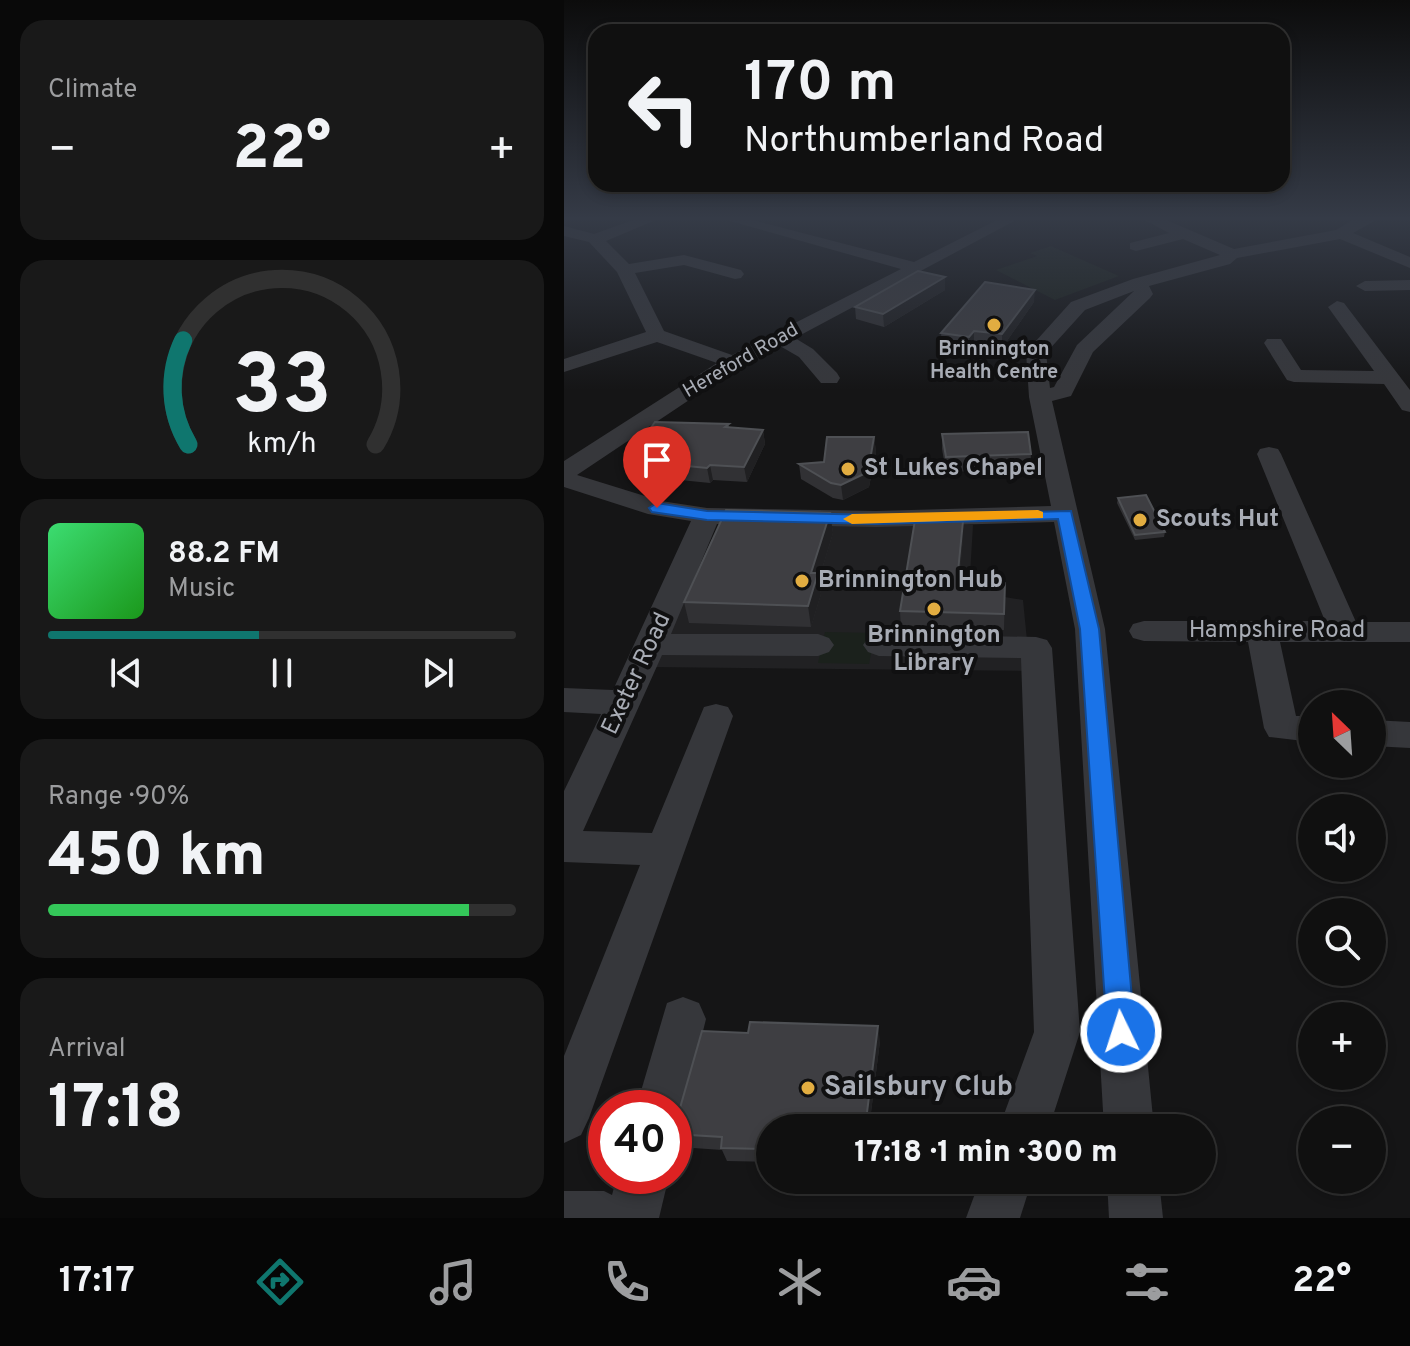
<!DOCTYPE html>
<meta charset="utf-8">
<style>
:root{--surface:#101010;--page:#191919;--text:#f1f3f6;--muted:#9c9d9f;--line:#303030;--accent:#0f766e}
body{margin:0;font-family:Overpass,sans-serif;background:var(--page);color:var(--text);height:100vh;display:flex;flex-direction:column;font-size:30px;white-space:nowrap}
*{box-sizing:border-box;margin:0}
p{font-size:26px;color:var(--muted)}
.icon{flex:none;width:44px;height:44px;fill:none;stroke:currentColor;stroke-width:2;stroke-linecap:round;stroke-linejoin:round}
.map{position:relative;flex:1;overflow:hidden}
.panel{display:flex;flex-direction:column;gap:20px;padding:20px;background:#090909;width:564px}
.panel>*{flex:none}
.top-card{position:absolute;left:24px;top:24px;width:702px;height:168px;border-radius:24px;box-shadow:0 4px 12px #0003,0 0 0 2px var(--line);background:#101010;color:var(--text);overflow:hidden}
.needle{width:52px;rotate:335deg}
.buttons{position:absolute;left:734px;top:690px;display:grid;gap:16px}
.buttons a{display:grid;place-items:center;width:88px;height:88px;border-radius:50%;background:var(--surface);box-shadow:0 4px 12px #0003,0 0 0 2px var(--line);font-size:40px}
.speed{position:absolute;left:24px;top:1090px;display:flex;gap:16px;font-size:40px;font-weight:700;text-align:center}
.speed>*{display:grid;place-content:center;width:104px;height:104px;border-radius:50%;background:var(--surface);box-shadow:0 4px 12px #0003,0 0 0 2px var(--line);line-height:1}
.speed .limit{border:12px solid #d22;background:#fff;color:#111}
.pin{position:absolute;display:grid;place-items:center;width:68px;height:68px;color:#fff;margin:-82px -34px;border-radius:50% 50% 50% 0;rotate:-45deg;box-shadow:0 0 8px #0007}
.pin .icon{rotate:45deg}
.me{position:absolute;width:88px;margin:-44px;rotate:356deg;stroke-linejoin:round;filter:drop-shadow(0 0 6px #0008)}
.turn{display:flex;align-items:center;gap:28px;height:168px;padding:0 24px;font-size:36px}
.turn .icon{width:104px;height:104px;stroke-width:2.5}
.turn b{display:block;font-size:56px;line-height:68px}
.big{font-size:60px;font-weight:800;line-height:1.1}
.panel .card{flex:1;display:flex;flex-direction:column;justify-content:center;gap:12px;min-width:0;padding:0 28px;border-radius:24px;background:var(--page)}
.panel .dial{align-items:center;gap:0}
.dial svg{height:208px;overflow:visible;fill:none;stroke:var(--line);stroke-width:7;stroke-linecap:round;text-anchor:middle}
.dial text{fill:var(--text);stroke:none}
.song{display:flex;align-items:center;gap:24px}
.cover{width:96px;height:96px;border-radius:12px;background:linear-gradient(135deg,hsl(140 70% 55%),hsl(120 70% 35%))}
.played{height:8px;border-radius:4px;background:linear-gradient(90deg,var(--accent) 45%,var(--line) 45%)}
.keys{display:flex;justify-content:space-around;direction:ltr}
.heat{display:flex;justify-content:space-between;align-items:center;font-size:44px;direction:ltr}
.charge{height:12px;border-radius:6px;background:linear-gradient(90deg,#34c759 90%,var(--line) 0)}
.trip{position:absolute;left:192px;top:1114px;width:460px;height:80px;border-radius:40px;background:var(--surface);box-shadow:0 4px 12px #0003,0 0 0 2px var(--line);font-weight:800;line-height:80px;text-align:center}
.tabs{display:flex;height:128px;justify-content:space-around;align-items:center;background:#060606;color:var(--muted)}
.tabs .icon{width:56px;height:56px}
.tabs .on{color:var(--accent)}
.tabs b{font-size:36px;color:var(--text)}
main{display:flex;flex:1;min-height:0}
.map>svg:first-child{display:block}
.built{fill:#212123}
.green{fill:#1b211c}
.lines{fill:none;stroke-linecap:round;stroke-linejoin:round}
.minor{fill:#36373b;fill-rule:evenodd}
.wall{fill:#313134}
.shaded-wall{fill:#202022}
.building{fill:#3e3e42;stroke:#4e5054;stroke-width:2}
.route{fill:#1a73e8;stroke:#114b97;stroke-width:2}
.slow{fill:#f59e0b}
.poi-dot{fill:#e2ad41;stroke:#101011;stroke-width:3}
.labels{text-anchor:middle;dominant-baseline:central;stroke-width:8;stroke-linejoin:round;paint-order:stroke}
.far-poi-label{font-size:20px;font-weight:bold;fill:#a8acb5;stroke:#101011}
.far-street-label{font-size:20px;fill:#a8acb5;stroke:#101011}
.poi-label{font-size:24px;font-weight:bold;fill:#a8acb5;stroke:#101011;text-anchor:start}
.street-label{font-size:24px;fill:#a8acb5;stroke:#101011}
.near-poi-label{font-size:28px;font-weight:bold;fill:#a8acb5;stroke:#101011;text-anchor:start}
</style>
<main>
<section class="panel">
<div class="card"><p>Climate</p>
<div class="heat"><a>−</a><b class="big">22°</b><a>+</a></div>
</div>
<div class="card dial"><svg viewBox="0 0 100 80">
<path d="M14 69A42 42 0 1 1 86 69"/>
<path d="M14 69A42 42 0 0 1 12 29" stroke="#0f766e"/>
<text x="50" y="56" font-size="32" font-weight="700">33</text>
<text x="50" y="72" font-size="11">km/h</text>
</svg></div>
<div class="card">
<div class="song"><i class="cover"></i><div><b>88.2 FM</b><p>Music</p></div></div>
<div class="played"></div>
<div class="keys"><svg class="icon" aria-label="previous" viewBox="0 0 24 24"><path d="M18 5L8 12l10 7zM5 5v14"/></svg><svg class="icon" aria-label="pause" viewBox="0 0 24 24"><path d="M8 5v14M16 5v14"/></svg><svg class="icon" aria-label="next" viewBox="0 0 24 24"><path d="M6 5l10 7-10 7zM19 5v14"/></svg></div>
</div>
<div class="card"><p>Range · 90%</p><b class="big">450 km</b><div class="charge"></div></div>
<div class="card"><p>Arrival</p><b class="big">17:18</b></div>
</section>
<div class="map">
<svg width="846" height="1218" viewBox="0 0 846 1218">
<rect width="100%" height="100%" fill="#151516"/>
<path class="built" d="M 155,524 L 409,525 L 405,591 L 459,600 L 466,671 L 89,667 Z"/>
<g class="green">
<path d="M 487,246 L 555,276 L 491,300 L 432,270 L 473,256 L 466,253 Z"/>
<path d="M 261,632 L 311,633 L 305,664 L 254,663 Z"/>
</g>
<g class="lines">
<g class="minor">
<path d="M 72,219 L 94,219 L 42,241 L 65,264 L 120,255 L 177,270 L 180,274 L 177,278 L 171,279 L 120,265 L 71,273 L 100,331 L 168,355 L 337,269 L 159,219 L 185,219 L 350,262 L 435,219 L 454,219 L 231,338 L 249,349 L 273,373 L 276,378 L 273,383 L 257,383 L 235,357 L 216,346 L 176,366 L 13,475 L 97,501 L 143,508 L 312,511 L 487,506 L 465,397 L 462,352 L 507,302 L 569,279 L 656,255 L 619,239 L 572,251 L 566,249 L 566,243 L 605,233 L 579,219 L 600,219 L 670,249 L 772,230 L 790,219 L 814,219 L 789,233 L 846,257 L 846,268 L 776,239 L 673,258 L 666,264 L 585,286 L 589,294 L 586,298 L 529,352 L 507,396 L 488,401 L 541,629 L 590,1128 L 540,1128 L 511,629 L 490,522 L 312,527 L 153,524 L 107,634 L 254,634 L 265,638 L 270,645 L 265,652 L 254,656 L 98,655 L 19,831 L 88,833 L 140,707 L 152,704 L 164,707 L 169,716 L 25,1118 L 17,1135 L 0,1143 L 0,1056 L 76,865 L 0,862 L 0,791 L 37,714 L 0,712 L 0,688 L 49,690 L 127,521 L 84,514 L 0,487 L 0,461 L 153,363 L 93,342 L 0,372 L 0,359 L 82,332 L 53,272 L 25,242 L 0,236 L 0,226 L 30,234 ZM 570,291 L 513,345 L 490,387 L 486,388 L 482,353 L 521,310 Z"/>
<path d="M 846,280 L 846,290 L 801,291 L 792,286 L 801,281 Z"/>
<path d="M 773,301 L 780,303 L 846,390 L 846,412 L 838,410 L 820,384 L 730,382 L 723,380 L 700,343 L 703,339 L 717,339 L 737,370 L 810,371 L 764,307 Z"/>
<path d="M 705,447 L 714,449 L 717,454 L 792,622 L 846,622 L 846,642 L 716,642 L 732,716 L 748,716 L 748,742 L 705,737 L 700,728 L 684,642 L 580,641 L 569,638 L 565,631 L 569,624 L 580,621 L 761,621 L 693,454 L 696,449 Z"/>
<path d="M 315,634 L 472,637 L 483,640 L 488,648 L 516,1032 L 485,1128 L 435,1128 L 470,1032 L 457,658 L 315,656 L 304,652 L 299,645 L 304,638 Z"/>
<path d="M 808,720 L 846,722 L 846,748 L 808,746 Z"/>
<path d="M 119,997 L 135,1003 L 142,1019 L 120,1108 L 110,1127 L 110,1108 L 72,1108 L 103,1003 Z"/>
<path d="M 53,1176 L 105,1176 L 95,1218 L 0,1218 L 0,1191 L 40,1191 L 48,1195 Z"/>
<path d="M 416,1180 L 468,1180 L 456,1218 L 402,1218 Z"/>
<path d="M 543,1180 L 595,1180 L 599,1218 L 545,1218 Z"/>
</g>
</g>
<g class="wall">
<path d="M 381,277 L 381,290 L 320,327 L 292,319 L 291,307 Z"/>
<path d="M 470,302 L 438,348 L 410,344 L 405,350 L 378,346 L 377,333 Z"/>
<path d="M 165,424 L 165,428 L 199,430 L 201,444 L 183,482 L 149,480 L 146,483 L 106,479 L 105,475 L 70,472 L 66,457 Z"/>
<path d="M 378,434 L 467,454 L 466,469 L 382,472 L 378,449 Z"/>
<path d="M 310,437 L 312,452 L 305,487 L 279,500 L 269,498 L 237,479 L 235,464 L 260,462 Z"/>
<path d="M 554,498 L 601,532 L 600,537 L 571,540 L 553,503 Z"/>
<path d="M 266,513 L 269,533 L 255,579 L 257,594 L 247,627 L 125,623 L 120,602 Z"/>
<path d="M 399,521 L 399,537 L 395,582 L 441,583 L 440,630 L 337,628 L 336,611 Z"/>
<path d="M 316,1041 L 305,1128 L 206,1128 L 206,1162 L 163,1161 L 158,1150 L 115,1147 L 110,1137 L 110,1129 Z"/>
</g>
<g class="shaded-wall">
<path d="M 381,277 L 381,290 L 320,327 L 319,314 Z"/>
<path d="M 471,290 L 470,302 L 438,348 L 438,334 Z"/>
<path d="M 410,331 L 410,344 L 405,350 L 405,337 Z"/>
<path d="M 199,430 L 201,444 L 183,482 L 180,467 Z"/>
<path d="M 310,437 L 312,452 L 305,487 L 279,500 L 277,485 Z"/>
<path d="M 146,465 L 149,480 L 146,483 L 143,468 Z"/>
<path d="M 266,513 L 269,533 L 255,579 L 257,594 L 247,627 L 244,606 L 247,573 Z"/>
<path d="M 399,521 L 399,537 L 393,598 L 393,582 Z"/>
<path d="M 314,1026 L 316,1041 L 305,1128 L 301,1128 Z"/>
</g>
<g class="building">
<path d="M 354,271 L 381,277 L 319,314 L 291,307 Z"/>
<path d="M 421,282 L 471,290 L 438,334 L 410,331 L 405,337 L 377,333 Z"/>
<path d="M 91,422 L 165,424 L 161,427 L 199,430 L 180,467 L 146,465 L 143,468 L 102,464 L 105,461 L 66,457 Z"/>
<path d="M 464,432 L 467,454 L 382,457 L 378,434 Z"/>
<path d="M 263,437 L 310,437 L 304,472 L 277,485 L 267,483 L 235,464 L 260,462 Z"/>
<path d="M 582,495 L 601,532 L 571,535 L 554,498 Z"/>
<path d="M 162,510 L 266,513 L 247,573 L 254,573 L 244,606 L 120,602 Z"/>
<path d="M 351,520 L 399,521 L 393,582 L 441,583 L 440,614 L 336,611 Z"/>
<path d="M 186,1022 L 314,1026 L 301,1128 L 206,1128 L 206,1149 L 157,1148 L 158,1137 L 110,1134 L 110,1129 L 138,1031 L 184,1033 Z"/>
</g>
<linearGradient id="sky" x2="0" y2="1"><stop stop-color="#0c0c0c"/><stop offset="0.56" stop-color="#353b47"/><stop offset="1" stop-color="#353b47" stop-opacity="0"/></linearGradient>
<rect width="846" height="390" fill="url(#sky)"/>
<path class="route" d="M 93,503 L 143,511 L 312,515 L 507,511 L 535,629 L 571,1032 L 567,1042 L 557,1046 L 547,1042 L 543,1032 L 516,629 L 494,519 L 312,524 L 143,520 L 88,512 L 85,508 Z"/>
<path class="slow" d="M 474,510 L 479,512 L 479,518 L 288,524 L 279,519 L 288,514 Z"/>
<g class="poi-dot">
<circle cx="430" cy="325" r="8"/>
<circle cx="284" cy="469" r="8"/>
<circle cx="576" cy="520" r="8"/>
<circle cx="238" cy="581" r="8"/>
<circle cx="370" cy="609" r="8"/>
<circle cx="244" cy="1088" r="8"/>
</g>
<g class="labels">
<g class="far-poi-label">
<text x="430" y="350">Brinnington<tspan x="430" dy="23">Health Centre</tspan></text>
</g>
<g class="far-street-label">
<text transform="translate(177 361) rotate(-30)">Hereford Road</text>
</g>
<g class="poi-label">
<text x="300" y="469">St Lukes Chapel</text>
<text x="592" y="520">Scouts Hut</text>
<text x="254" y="581">Brinnington Hub</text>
<text x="370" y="636" text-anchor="middle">Brinnington<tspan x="370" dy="28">Library</tspan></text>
</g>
<g class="street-label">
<text x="713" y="631">Hampshire Road</text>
<text transform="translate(73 674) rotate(-65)">Exeter Road</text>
</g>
<g class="near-poi-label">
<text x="260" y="1088">Sailsbury Club</text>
</g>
</g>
</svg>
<div class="buttons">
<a><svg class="needle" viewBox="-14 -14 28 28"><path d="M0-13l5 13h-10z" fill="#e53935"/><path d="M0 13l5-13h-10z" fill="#9c9d9f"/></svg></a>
<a><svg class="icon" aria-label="sound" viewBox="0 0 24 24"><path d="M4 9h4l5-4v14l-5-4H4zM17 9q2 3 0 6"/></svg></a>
<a><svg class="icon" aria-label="search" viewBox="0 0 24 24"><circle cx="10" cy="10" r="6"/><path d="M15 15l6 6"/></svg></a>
<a>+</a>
<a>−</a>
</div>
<div class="speed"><div class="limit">40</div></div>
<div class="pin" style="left:93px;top:508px;background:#d93025"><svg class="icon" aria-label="arrive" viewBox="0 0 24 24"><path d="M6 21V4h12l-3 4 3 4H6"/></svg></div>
<svg class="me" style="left:557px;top:1032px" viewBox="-20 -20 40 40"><circle r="17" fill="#1a73e8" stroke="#fff" stroke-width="3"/><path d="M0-11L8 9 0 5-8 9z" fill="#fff"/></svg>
<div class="trip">17:18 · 1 min · 300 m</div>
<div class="top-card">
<div class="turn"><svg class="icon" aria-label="left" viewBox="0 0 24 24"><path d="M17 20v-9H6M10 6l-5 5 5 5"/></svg><div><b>170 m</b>Northumberland Road</div></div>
</div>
</div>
</main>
<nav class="tabs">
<b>17:17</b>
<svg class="icon on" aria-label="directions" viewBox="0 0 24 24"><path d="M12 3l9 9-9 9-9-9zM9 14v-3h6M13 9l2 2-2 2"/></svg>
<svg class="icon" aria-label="music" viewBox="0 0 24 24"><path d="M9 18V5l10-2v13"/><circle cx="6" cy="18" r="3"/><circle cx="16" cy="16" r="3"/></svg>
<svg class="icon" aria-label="phone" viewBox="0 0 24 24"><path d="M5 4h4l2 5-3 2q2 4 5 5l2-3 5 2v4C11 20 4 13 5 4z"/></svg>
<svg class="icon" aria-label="climate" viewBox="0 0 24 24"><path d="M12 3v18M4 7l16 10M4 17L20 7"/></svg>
<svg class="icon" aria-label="car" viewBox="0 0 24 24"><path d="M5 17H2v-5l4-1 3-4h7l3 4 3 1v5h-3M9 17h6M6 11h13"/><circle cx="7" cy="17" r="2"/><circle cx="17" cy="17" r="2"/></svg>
<svg class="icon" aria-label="filters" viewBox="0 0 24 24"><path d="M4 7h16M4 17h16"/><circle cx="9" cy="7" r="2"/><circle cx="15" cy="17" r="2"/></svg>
<b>22°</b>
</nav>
